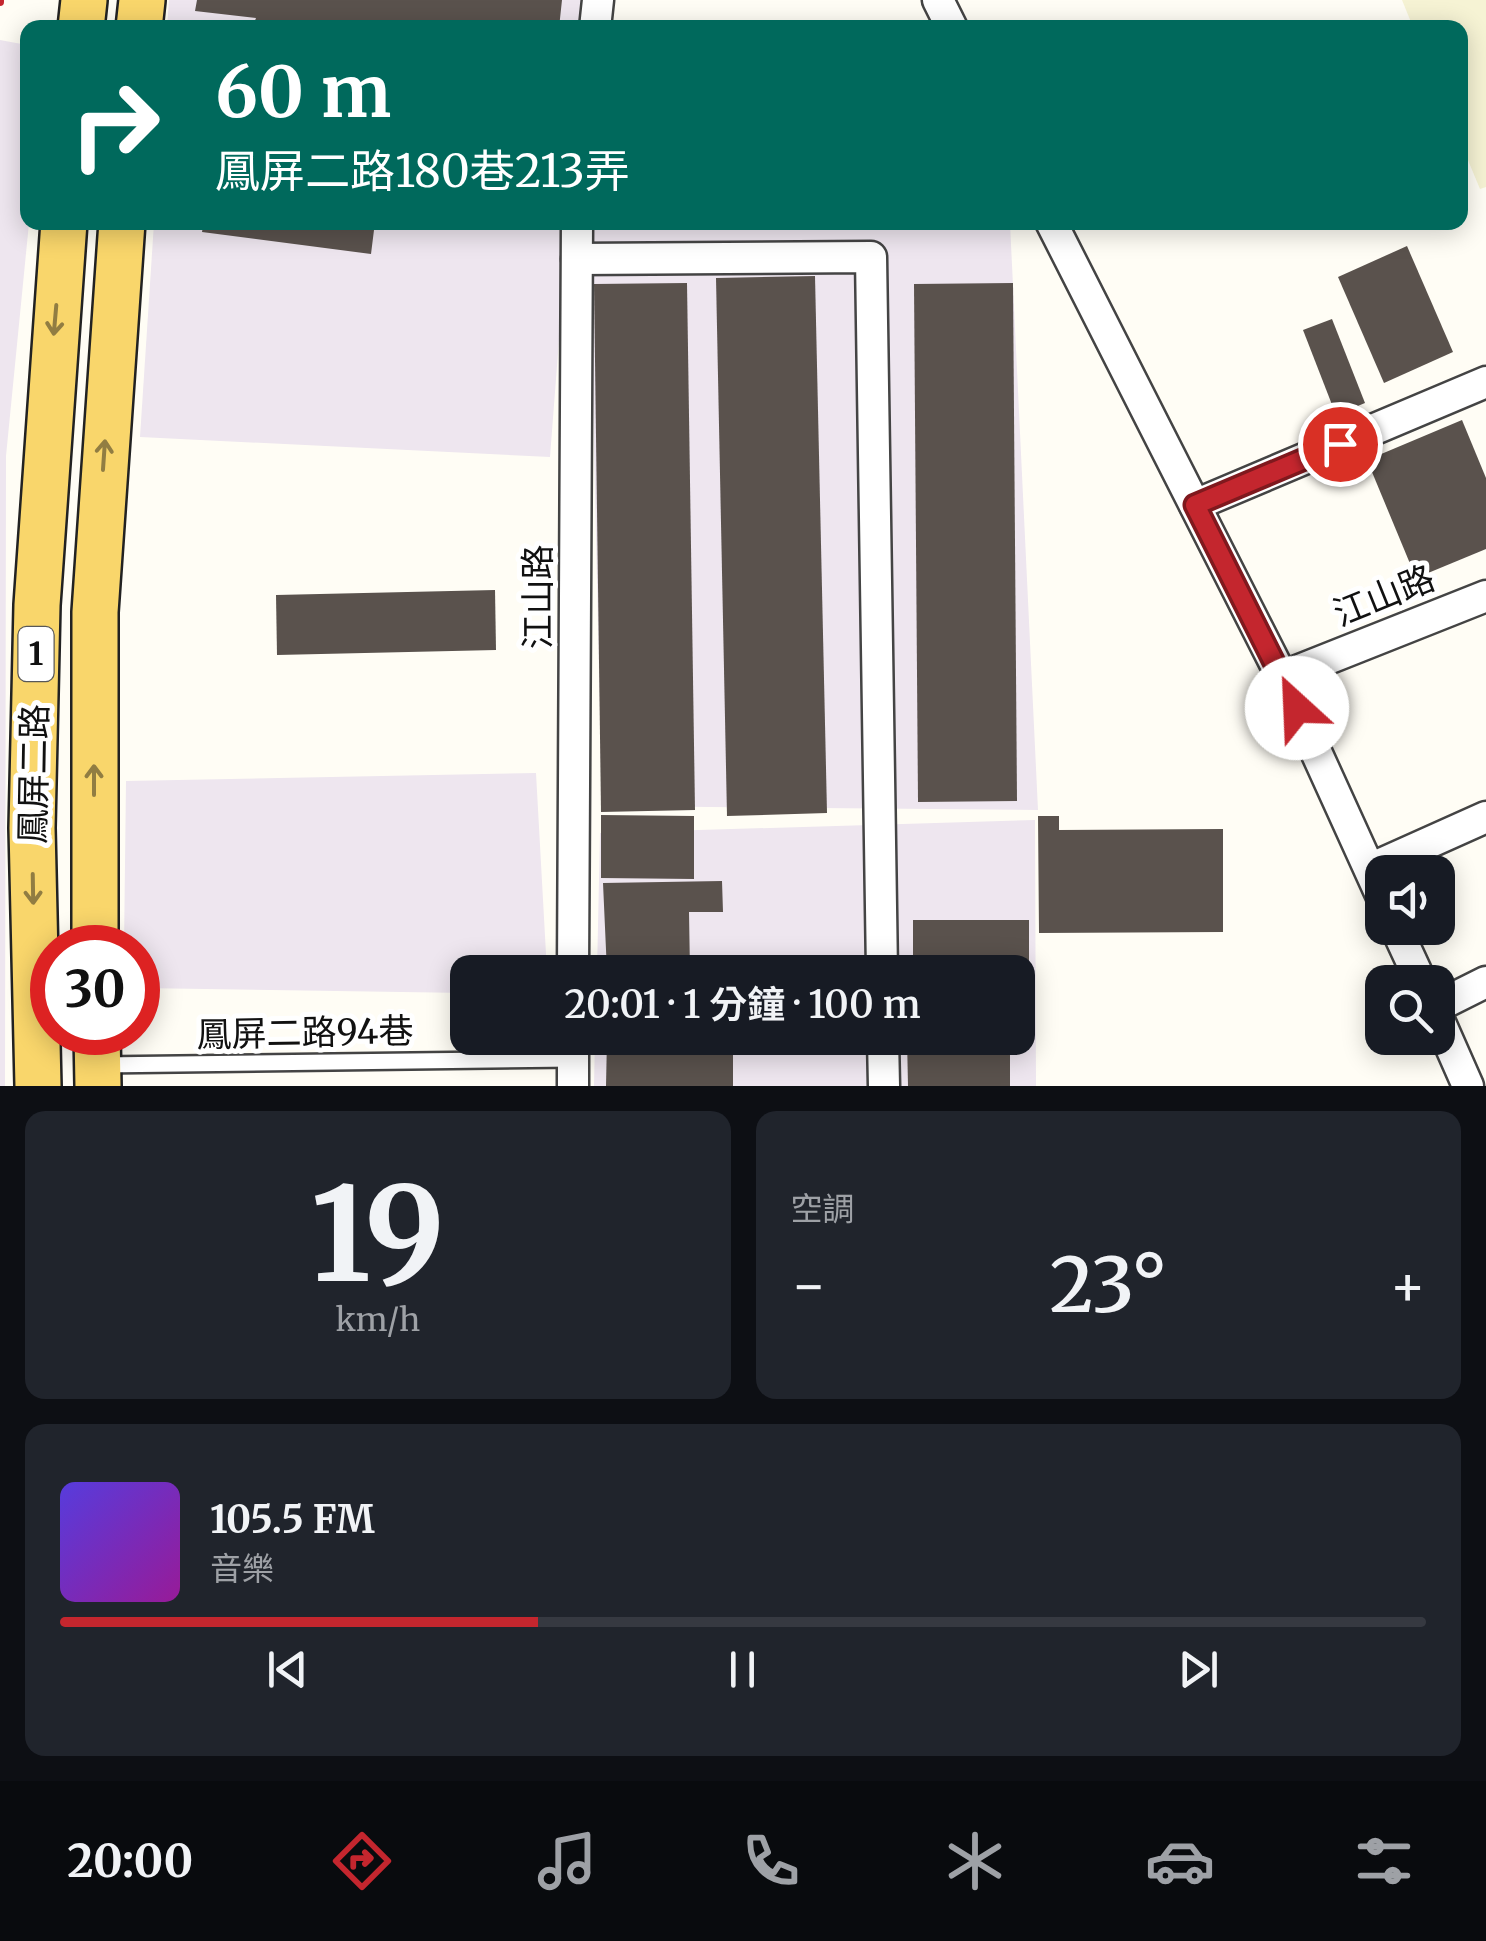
<!DOCTYPE html>
<html lang="zh-TW">
<meta charset="utf-8">
<style>
:root{--surface:#171b24;--page:#20242c;--text:#f1f3f6;--muted:#9ea1a6;--line:#363941;--accent:#c4262e}
body{margin:0;font-family:Merriweather,"Noto Sans TC",serif;background:var(--page);color:var(--text);height:100vh;display:flex;flex-direction:column;font-size:38px;white-space:nowrap}
*{box-sizing:border-box;margin:0}
p{font-size:32px;color:var(--muted)}
.icon{flex:none;width:55px;height:55px;fill:none;stroke:currentColor;stroke-width:2;stroke-linecap:round;stroke-linejoin:round}
.map{position:relative;height:1086px;overflow:hidden}
.side{display:flex;flex-direction:column;gap:25px;padding:25px;background:#0d0f14;flex:1}
.side>*{flex:none}
.guide{position:absolute;left:20px;top:20px;width:1448px;height:210px;border-radius:20px;box-shadow:0 5px 25px #0003;background:#00695c;color:#fff;overflow:hidden}
.controls{position:absolute;left:1365px;top:855px;display:grid;gap:20px}
.controls a{display:grid;place-items:center;width:90px;height:90px;border-radius:20px;background:var(--surface);box-shadow:0 5px 25px #0003;font-size:50px}
.speed{position:absolute;left:30px;top:925px;display:flex;gap:20px;font-size:50px;font-weight:700;text-align:center}
.speed>*{display:grid;place-content:center;width:130px;height:130px;border-radius:50%;background:var(--surface);box-shadow:0 5px 25px #0003;line-height:1}
.speed .limit{border:15px solid #d22;background:#fff;color:#111}
.pin{position:absolute;display:grid;place-items:center;width:85px;height:85px;color:#fff;margin:-42px;border:5px solid #fff;border-radius:50%;box-shadow:0 2px 10px #0007}
.me{position:absolute;width:110px;margin:-55px;rotate:335deg;stroke-linejoin:round;filter:drop-shadow(0 0 8px #0008)}
.turn{display:flex;align-items:center;gap:35px;height:210px;padding:0 30px;font-size:45px}
.turn .icon{width:130px;height:130px;stroke-width:2.5}
.turn b{display:block;font-size:70px;line-height:85px}
.big{font-size:75px;font-weight:600;line-height:1.1}
.side .tile{flex:1;display:flex;flex-direction:column;justify-content:center;gap:15px;min-width:0;padding:0 35px;border-radius:20px;background:var(--page)}
.side .dial{align-items:center;gap:0}
.dial b{font-size:130px;line-height:1}
.song{display:flex;align-items:center;gap:30px}
.cover{width:120px;height:120px;border-radius:15px;background:linear-gradient(135deg,hsl(250 70% 55%),hsl(300 70% 35%))}
.played{height:10px;border-radius:5px;background:linear-gradient(90deg,var(--accent) 35%,var(--line) 35%)}
.keys{display:flex;justify-content:space-around;direction:ltr}
.heat{display:flex;justify-content:space-between;align-items:center;font-size:55px;direction:ltr}
.side .tiles{flex:1;display:grid;gap:25px;grid-template-columns:1fr 1fr}
.tile:last-child{grid-column:span 2}
.trip{position:absolute;left:450px;top:955px;width:585px;height:100px;border-radius:20px;background:var(--surface);box-shadow:0 5px 25px #0003;font-weight:600;line-height:100px;text-align:center}
.tabs{display:flex;height:160px;justify-content:space-around;align-items:center;background:#090b0e;color:var(--muted)}
.tabs .icon{width:70px;height:70px}
.tabs .on{color:var(--accent)}
.tabs b{font-size:45px;color:var(--text)}
.map>svg:first-child{display:block}
.industrial{fill:#eee6ef}
.farmland{fill:#f6f3d4}
.building{fill:#5a524d}
.lines{fill:none;stroke-linecap:round;stroke-linejoin:round}
.service-casing{stroke:#444;stroke-width:20}
.minor-casing{stroke:#444;stroke-width:35}
.primary-casing{stroke:#222;stroke-width:50}
.service{stroke:#fff;stroke-width:15}
.minor{stroke:#fff;stroke-width:30}
.primary{stroke:#f9d66b;stroke-width:45}
.rail{stroke:#c4262e;stroke-width:8}
.oneway{stroke:#917d42}
.route-casing{stroke:#7f191e;stroke-width:25}
.route{stroke:#c4262e;stroke-width:18}
.labels{text-anchor:middle;dominant-baseline:central;stroke-width:10;stroke-linejoin:round;paint-order:stroke}
.shield{fill:#fff;stroke:#585858;stroke-width:2.5}
.shield-label{font-size:32px;font-weight:bold;fill:#111}
.street-label{font-size:35px;fill:#111;stroke:#fff}
</style>
<div class="map">
<svg width="1486" height="1086" viewBox="0 0 1486 1086">
<rect width="100%" height="100%" fill="#fffdf5"/>
<g class="industrial">
<path d="M 169,0 L 585,0 L 583,27 L 167,28 Z"/>
<path d="M 0,40 L 27,45 L 29,223 L 6,456 L 5,1086 L 0,1086 Z"/>
<path d="M 154,223 L 568,223 L 550,457 L 140,437 Z"/>
<path d="M 589,223 L 1010,223 L 1038,810 L 602,806 Z"/>
<path d="M 536,773 L 547,972 L 468,972 L 467,993 L 138,988 L 138,948 L 124,947 L 126,781 Z"/>
<path d="M 1035,820 L 1036,1086 L 594,1086 L 595,1038 L 1018,1038 L 1018,972 L 597,972 L 600,833 Z"/>
</g>
<path class="farmland" d="M 1402,0 L 1486,0 L 1486,187 L 1480,189 L 1460,141 L 1460,28 L 1413,27 Z"/>
<g class="building">
<path d="M 197,0 L 562,0 L 559,28 L 262,28 L 253,26 L 256,18 L 195,11 Z"/>
<path d="M 204,222 L 375,222 L 371,254 L 202,232 Z"/>
<path d="M 1407,246 L 1453,352 L 1384,383 L 1338,277 Z"/>
<path d="M 815,276 L 827,813 L 727,816 L 716,278 Z"/>
<path d="M 687,283 L 695,810 L 601,812 L 594,284 Z"/>
<path d="M 1013,283 L 1017,801 L 918,802 L 914,284 Z"/>
<path d="M 1332,319 L 1365,403 L 1336,415 L 1303,330 Z"/>
<path d="M 1462,420 L 1486,478 L 1486,549 L 1416,578 L 1367,460 Z"/>
<path d="M 495,590 L 496,650 L 277,655 L 276,595 Z"/>
<path d="M 601,815 L 694,816 L 694,879 L 601,878 Z"/>
<path d="M 1038,816 L 1059,816 L 1059,830 L 1223,829 L 1223,932 L 1039,933 Z"/>
<path d="M 722,881 L 723,912 L 689,912 L 690,972 L 607,972 L 603,883 Z"/>
<path d="M 913,920 L 1029,920 L 1029,1018 L 1018,1018 L 1018,972 L 913,972 Z"/>
<path d="M 607,1038 L 733,1038 L 733,1086 L 606,1086 Z"/>
<path d="M 907,1038 L 1010,1038 L 1010,1086 L 908,1086 Z"/>
</g>
<g class="lines">
<g class="service-casing">
<path id="service" d="M 101,1065 L 573,1059"/>
</g>
<g class="minor-casing">
<g id="minor">
<path d="M 938,0 L 952,28"/>
<path d="M 595,28 L 598,0"/>
<path d="M 1051,222 L 1282,677 L 1382,897"/>
<path d="M 577,259 L 871,257 L 882,972"/>
<path d="M 1195,505 L 1486,382"/>
<path d="M 1282,677 L 1486,596"/>
<path d="M 1370,869 L 1486,817"/>
<path d="M 1396,928 L 1421,982"/>
<path d="M 573,972 L 577,222"/>
<path d="M 1438,1006 L 1486,982"/>
<path d="M 1438,1018 L 1468,1086"/>
<path d="M 883,1038 L 884,1086"/>
<path d="M 573,1086 L 573,1038"/>
</g>
</g>
<g class="primary-casing">
<g id="primary">
<path d="M 81,28 L 84,0"/>
<path d="M 139,28 L 142,0"/>
<path d="M 95,948 L 95,612 L 122,222"/>
<path d="M 97,1032 L 98,1086"/>
<path d="M 38,1086 L 32,828 L 37,605 L 64,222"/>
</g>
</g>
<use href="#service" class="service"/>
<use href="#minor" class="minor"/>
<use href="#primary" class="primary"/>
<path class="rail" d="M 0,2 L 0,0"/>
</g>
<defs><path id="oneway-shaft" d="M-6 0H5M1.5-3L5.5 0L1.5 3" fill="none" stroke-width="1.6" stroke-linecap="round" stroke-linejoin="round" transform="scale(2.5)"/></defs>
<g class="oneway">
<use href="#oneway-shaft" transform="translate(55 320) rotate(95)"/>
<use href="#oneway-shaft" transform="translate(104 455) rotate(-86)"/>
<use href="#oneway-shaft" transform="translate(94 780) rotate(-90)"/>
<use href="#oneway-shaft" transform="translate(33 889) rotate(89)"/>
</g>
<g class="lines">
<g class="route-casing">
<path id="route" d="M 1297,708 L 1195,505 L 1340,444"/>
</g>
<use href="#route" class="route"/>
</g>
<g class="labels">
<rect class="shield" x="18.5" y="627" width="35" height="54" rx="8"/>
<g class="shield-label">
<text x="36" y="654">1</text>
</g>
<g class="street-label">
<text transform="translate(1384 596) rotate(-22)">江山路</text>
<text transform="translate(538 597) rotate(-90)">江山路</text>
<text transform="translate(34 774) rotate(-89)">鳳屏二路</text>
<text transform="translate(305 1033) rotate(-1)">鳳屏二路94巷</text>
</g>
</g>
</svg>
<div class="controls">
<a><svg class="icon" aria-label="sound" viewBox="0 0 24 24"><path d="M4 9h4l5-4v14l-5-4H4zM17 9q2 3 0 6"/></svg></a>
<a><svg class="icon" aria-label="search" viewBox="0 0 24 24"><circle cx="10" cy="10" r="6"/><path d="M15 15l6 6"/></svg></a>
</div>
<div class="speed"><div class="limit">30</div></div>
<div class="pin" style="left:1340px;top:444px;background:#d93025"><svg class="icon" aria-label="arrive" viewBox="0 0 24 24"><path d="M6 21V4h12l-3 4 3 4H6"/></svg></div>
<svg class="me" style="left:1297px;top:708px" viewBox="-20 -20 40 40"><circle r="19" fill="#fff"/><path d="M0-13L10 11 0 6-10 11z" fill="#c4262e"/></svg>
<div class="trip">20:01 · 1 分鐘 · 100 m</div>
<div class="guide">
<div class="turn"><svg class="icon" aria-label="right" viewBox="0 0 24 24"><path d="M7 20v-9h11M14 6l5 5-5 5"/></svg><div><b>60 m</b>鳳屏二路180巷213弄</div></div>
</div>
</div>
<section class="side">
<div class="tiles">
<div class="tile dial"><b>19</b><p>km/h</p></div>
<div class="tile"><p>空調</p>
<div class="heat"><a>−</a><b class="big">23°</b><a>+</a></div>
</div>
<div class="tile">
<div class="song"><i class="cover"></i><div><b>105.5 FM</b><p>音樂</p></div></div>
<div class="played"></div>
<div class="keys"><svg class="icon" aria-label="previous" viewBox="0 0 24 24"><path d="M18 5L8 12l10 7zM5 5v14"/></svg><svg class="icon" aria-label="pause" viewBox="0 0 24 24"><path d="M8 5v14M16 5v14"/></svg><svg class="icon" aria-label="next" viewBox="0 0 24 24"><path d="M6 5l10 7-10 7zM19 5v14"/></svg></div>
</div>
</div>
</section>
<nav class="tabs">
<b>20:00</b>
<svg class="icon on" aria-label="directions" viewBox="0 0 24 24"><path d="M12 3l9 9-9 9-9-9zM9 14v-3h6M13 9l2 2-2 2"/></svg>
<svg class="icon" aria-label="music" viewBox="0 0 24 24"><path d="M9 18V5l10-2v13"/><circle cx="6" cy="18" r="3"/><circle cx="16" cy="16" r="3"/></svg>
<svg class="icon" aria-label="phone" viewBox="0 0 24 24"><path d="M5 4h4l2 5-3 2q2 4 5 5l2-3 5 2v4C11 20 4 13 5 4z"/></svg>
<svg class="icon" aria-label="climate" viewBox="0 0 24 24"><path d="M12 3v18M4 7l16 10M4 17L20 7"/></svg>
<svg class="icon" aria-label="car" viewBox="0 0 24 24"><path d="M5 17H2v-5l4-1 3-4h7l3 4 3 1v5h-3M9 17h6M6 11h13"/><circle cx="7" cy="17" r="2"/><circle cx="17" cy="17" r="2"/></svg>
<svg class="icon" aria-label="filters" viewBox="0 0 24 24"><path d="M4 7h16M4 17h16"/><circle cx="9" cy="7" r="2"/><circle cx="15" cy="17" r="2"/></svg>
</nav>
